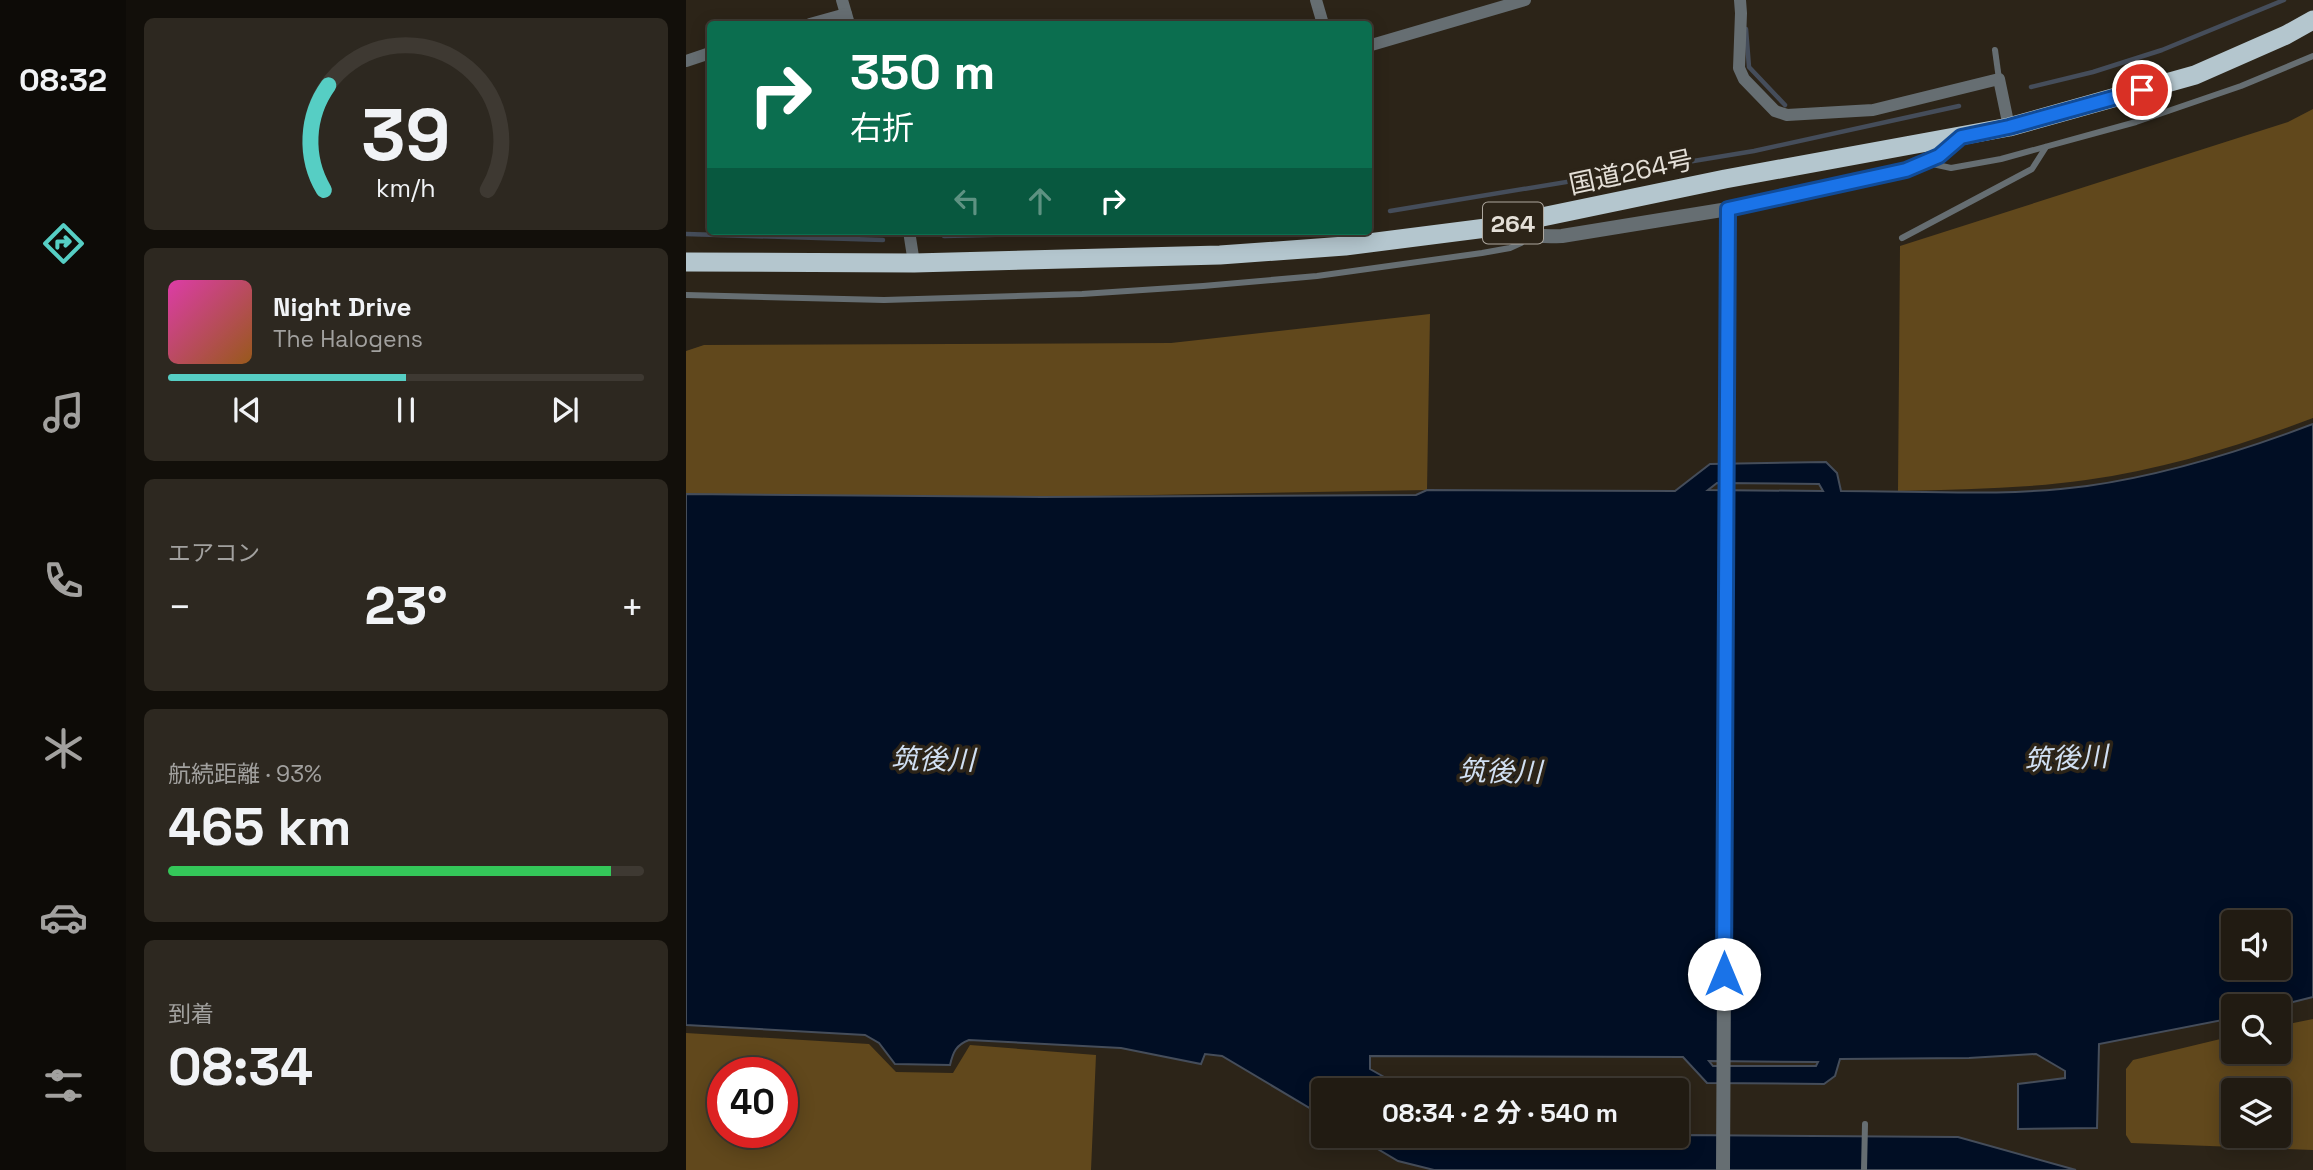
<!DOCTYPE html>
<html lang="ja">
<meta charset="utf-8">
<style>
:root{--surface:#211b12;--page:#2d2820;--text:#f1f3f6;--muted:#a2a19f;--line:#3e3932;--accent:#56cec4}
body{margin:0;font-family:"Space Grotesk","Noto Sans JP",sans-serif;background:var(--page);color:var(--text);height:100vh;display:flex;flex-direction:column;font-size:26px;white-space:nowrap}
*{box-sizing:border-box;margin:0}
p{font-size:23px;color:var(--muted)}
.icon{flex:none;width:38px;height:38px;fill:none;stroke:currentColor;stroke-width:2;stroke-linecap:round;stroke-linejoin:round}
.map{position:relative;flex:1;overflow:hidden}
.drawer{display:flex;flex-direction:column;gap:18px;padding:18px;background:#120f0a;width:560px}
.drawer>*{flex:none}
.top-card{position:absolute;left:21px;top:21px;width:665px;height:214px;border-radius:7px;box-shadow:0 4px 18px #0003,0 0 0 2px var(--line);background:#0b6e4f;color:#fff;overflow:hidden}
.fabs{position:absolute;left:1535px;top:910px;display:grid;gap:14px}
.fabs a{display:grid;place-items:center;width:70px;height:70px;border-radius:7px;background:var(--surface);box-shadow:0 4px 18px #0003,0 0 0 2px var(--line);font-size:35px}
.speed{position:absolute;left:21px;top:1057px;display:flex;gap:14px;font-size:35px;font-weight:700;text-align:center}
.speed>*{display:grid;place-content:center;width:91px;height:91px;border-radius:50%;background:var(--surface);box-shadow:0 4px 18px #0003,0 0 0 2px var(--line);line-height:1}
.speed .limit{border:10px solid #d22;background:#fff;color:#111}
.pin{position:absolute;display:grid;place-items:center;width:60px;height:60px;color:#fff;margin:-30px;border:4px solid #fff;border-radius:50%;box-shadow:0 2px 7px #0007}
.me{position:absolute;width:77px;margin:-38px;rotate:0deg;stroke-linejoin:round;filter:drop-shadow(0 0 5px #0008)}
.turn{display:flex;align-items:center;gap:24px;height:147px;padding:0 28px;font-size:32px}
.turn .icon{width:91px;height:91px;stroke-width:2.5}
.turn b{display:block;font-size:49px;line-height:60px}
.lanes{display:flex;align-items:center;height:66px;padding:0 28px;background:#0003;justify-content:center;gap:35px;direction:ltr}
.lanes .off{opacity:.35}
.big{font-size:52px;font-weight:700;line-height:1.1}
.drawer .widget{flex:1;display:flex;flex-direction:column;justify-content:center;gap:10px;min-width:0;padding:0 24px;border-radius:10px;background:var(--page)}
.drawer .dial{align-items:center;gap:0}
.dial svg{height:182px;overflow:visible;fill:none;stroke:var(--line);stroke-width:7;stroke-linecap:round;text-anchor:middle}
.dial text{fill:var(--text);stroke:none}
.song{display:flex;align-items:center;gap:21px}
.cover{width:84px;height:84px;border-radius:10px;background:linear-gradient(135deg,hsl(320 70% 55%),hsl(30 70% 35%))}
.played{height:7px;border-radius:4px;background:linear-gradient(90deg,var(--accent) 50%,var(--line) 50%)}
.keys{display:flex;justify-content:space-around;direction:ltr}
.heat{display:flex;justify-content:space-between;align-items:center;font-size:38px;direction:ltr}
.charge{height:10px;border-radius:5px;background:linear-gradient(90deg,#34c759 93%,var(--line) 0)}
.trip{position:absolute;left:625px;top:1078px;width:378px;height:70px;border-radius:7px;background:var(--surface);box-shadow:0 4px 18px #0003,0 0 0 2px var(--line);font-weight:700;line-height:70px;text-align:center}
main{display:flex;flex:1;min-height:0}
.tabs{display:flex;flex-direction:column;width:126px;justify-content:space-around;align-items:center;background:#0d0b07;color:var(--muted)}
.tabs .icon{width:49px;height:49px}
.tabs .current{color:var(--accent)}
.tabs b{font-size:32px;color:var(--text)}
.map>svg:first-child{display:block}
.green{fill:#61481c;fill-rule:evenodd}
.water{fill:#010e24;stroke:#454d5a;stroke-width:2;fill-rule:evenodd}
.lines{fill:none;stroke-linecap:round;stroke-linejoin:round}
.stream{stroke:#454d5a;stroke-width:4.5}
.service{stroke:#666e72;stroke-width:6}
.minor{stroke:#666e72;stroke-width:12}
.tertiary{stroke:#666e72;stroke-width:14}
.trunk{stroke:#b4c6ce;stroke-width:19}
.route-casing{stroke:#114b97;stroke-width:18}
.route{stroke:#1a73e8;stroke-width:12}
.labels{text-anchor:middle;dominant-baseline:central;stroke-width:7;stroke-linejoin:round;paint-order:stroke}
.shield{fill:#2c2418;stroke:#ada79e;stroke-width:2}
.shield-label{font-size:24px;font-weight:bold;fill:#e4dfd7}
.street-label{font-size:26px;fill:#e4dfd7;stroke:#2c2418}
.water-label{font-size:28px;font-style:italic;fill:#d1e0f3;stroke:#2c2418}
</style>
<main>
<nav class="tabs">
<b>08:32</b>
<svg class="icon current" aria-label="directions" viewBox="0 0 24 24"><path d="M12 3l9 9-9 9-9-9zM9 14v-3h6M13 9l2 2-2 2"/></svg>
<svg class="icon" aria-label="music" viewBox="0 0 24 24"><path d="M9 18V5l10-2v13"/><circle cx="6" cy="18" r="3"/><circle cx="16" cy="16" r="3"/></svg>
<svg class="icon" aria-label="phone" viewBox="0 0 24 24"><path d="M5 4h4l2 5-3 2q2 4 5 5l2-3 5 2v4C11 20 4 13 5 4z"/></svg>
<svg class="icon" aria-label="climate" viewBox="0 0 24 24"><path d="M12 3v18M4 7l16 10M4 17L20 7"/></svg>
<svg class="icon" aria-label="car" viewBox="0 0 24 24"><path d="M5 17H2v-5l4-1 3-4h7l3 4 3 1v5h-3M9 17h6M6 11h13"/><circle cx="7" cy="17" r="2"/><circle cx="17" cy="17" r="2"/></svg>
<svg class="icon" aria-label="filters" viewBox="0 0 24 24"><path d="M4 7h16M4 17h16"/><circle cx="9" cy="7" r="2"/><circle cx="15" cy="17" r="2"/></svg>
</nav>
<section class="drawer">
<div class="widget dial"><svg viewBox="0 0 100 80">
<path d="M14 69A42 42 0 1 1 86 69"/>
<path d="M14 69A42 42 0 0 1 16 23" stroke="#56cec4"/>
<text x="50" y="56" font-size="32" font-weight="700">39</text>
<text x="50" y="72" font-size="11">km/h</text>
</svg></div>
<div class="widget">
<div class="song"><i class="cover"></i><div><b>Night Drive</b><p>The Halogens</p></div></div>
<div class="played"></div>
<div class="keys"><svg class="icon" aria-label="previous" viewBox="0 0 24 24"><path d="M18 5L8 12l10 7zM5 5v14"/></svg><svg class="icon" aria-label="pause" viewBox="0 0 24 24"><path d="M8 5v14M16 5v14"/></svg><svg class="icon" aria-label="next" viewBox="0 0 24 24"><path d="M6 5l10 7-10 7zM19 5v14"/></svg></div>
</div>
<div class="widget"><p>エアコン</p>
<div class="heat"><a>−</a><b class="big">23°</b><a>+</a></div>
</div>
<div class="widget"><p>航続距離 · 93%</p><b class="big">465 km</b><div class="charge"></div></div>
<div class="widget"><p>到着</p><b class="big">08:34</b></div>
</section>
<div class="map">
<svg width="1627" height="1170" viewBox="0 0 1627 1170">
<rect width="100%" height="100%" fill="#2c2418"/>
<g class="green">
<path d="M 1627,109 L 1627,418 C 1552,446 1479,469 1400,480 C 1338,489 1275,489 1212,491 L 1214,246 L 1602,122 Z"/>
<path d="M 744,314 L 741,490 L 356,497 L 0,494 L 0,351 L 18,345 L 485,343 Z"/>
<path d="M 1627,1019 L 1627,1150 L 1445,1143 L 1440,1135 L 1440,1069 L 1447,1060 L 1547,1036 L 1547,1052 L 1592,1052 L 1593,1026 ZM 1547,1090 L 1592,1090 L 1592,1136 L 1547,1136 Z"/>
<path d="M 0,1033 L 183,1044 L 210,1072 L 267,1073 L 284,1045 L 410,1055 L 405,1170 L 0,1170 ZM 37,1073 L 96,1073 L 96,1132 L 37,1132 Z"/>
</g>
<g class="water">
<path d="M 1627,424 L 1627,997 L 1591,1006 L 1547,1006 L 1547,1018 L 1413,1044 L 1411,1128 L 1332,1129 L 1332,1084 L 1379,1078 L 1379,1071 L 1350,1054 L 1283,1058 L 1154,1059 L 1149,1076 L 1138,1084 L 1021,1083 L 997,1057 L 684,1056 L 684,1069 L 721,1090 L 637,1090 L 637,1116 L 536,1056 L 519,1054 L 515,1064 L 435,1048 L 283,1040 C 270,1045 267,1052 264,1065 L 209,1064 L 193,1043 L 179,1035 L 0,1025 L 0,494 L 356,497 L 730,495 L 741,490 L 989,491 L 1024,464 L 1140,462 L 1151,473 L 1155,491 C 1236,491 1320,497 1401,486 C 1479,475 1553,452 1627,424 ZM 1031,483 L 1133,484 L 1137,491 L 1022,490 ZM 1547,922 L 1592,922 L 1592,968 L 1547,968 ZM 1023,1061 L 1131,1062 L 1132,1062 L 1130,1066 L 1027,1066 Z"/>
<path d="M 991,1135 L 1272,1137 L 1390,1170 L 748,1170 L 712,1161 L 670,1136 Z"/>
</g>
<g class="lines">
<g class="stream">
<path d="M 1060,29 L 1063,67 L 1099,105"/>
<path d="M 1345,87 L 1407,72 L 1476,50 L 1598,0"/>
<path d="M 704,211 L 1068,151 L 1273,106"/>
<path d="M 0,234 L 197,240"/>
<path d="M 258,236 L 462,231"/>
</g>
<g class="service">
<path d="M 1309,50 L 1313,79"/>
<path d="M 1242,163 L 1265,168 L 1315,159 L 1450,122 L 1555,86 L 1627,56"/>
<path d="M 1216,238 L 1346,169 L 1360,147"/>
<path d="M 0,295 L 198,300 L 396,294 L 517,286 L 631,276 L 796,253 L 824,248 L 835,243 L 841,236"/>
<path d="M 1178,1170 L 1179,1124"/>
</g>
<g class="minor">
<path d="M 156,0 L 163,24"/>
<path d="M 630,0 L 637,24"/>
<path d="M 1054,0 L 1055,13 L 1053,68 L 1058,79 L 1089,111 L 1101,115 L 1187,110 L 1313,79 L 1323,127"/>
<path d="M 124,24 L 160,14"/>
<path d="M 682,46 L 839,0"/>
<path d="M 0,61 L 24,53"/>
<path d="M 223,231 L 228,263"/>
</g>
<g class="tertiary">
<path d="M 809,227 C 831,236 853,237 876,236 L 1042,209 L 1190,177 L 1220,170 L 1253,156 L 1275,137"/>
<path d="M 1037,1170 L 1042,209"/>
</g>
<path class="trunk" d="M 0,262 L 228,263 L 534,255 L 659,246 L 808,227 L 1039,179 L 1323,127 L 1509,75 L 1600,35 L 1627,20"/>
</g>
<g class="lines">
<g class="route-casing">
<path id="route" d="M 1038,974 L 1042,209 L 1220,170 L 1253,156 L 1275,137 L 1323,127 L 1456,90"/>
</g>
<use href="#route" class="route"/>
</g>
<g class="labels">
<rect class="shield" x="797" y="202.5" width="60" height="41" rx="5"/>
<g class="shield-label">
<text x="827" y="223">264</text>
</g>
<g class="street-label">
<text transform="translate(945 172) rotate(-12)">国道264号</text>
</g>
<g class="water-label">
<text transform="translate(1380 758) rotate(-3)">筑後川</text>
<text transform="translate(247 759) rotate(1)">筑後川</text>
<text transform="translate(814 771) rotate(1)">筑後川</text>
</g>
</g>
</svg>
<div class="fabs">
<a><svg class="icon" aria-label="sound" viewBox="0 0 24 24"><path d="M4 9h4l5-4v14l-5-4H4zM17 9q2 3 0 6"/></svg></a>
<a><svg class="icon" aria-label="search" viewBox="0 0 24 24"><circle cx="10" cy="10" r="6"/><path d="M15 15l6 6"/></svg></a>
<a><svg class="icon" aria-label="layers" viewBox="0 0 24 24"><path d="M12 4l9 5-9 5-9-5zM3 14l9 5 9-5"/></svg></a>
</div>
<div class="speed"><div class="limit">40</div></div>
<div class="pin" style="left:1456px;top:90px;background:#d93025"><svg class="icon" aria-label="arrive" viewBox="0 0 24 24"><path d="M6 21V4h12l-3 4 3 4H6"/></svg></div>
<svg class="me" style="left:1038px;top:974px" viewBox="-20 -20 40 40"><circle r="19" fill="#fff"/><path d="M0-13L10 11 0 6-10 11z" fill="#1a73e8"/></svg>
<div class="trip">08:34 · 2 分 · 540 m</div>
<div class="top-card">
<div class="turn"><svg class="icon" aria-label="right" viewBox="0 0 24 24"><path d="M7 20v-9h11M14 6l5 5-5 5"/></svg><div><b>350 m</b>右折</div></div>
<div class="lanes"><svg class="icon off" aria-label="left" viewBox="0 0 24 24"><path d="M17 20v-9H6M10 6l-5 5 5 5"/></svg><svg class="icon off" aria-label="ahead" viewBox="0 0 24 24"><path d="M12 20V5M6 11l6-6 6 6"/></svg><svg class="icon" aria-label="right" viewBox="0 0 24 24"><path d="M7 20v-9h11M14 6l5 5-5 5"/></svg></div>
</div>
</div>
</main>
